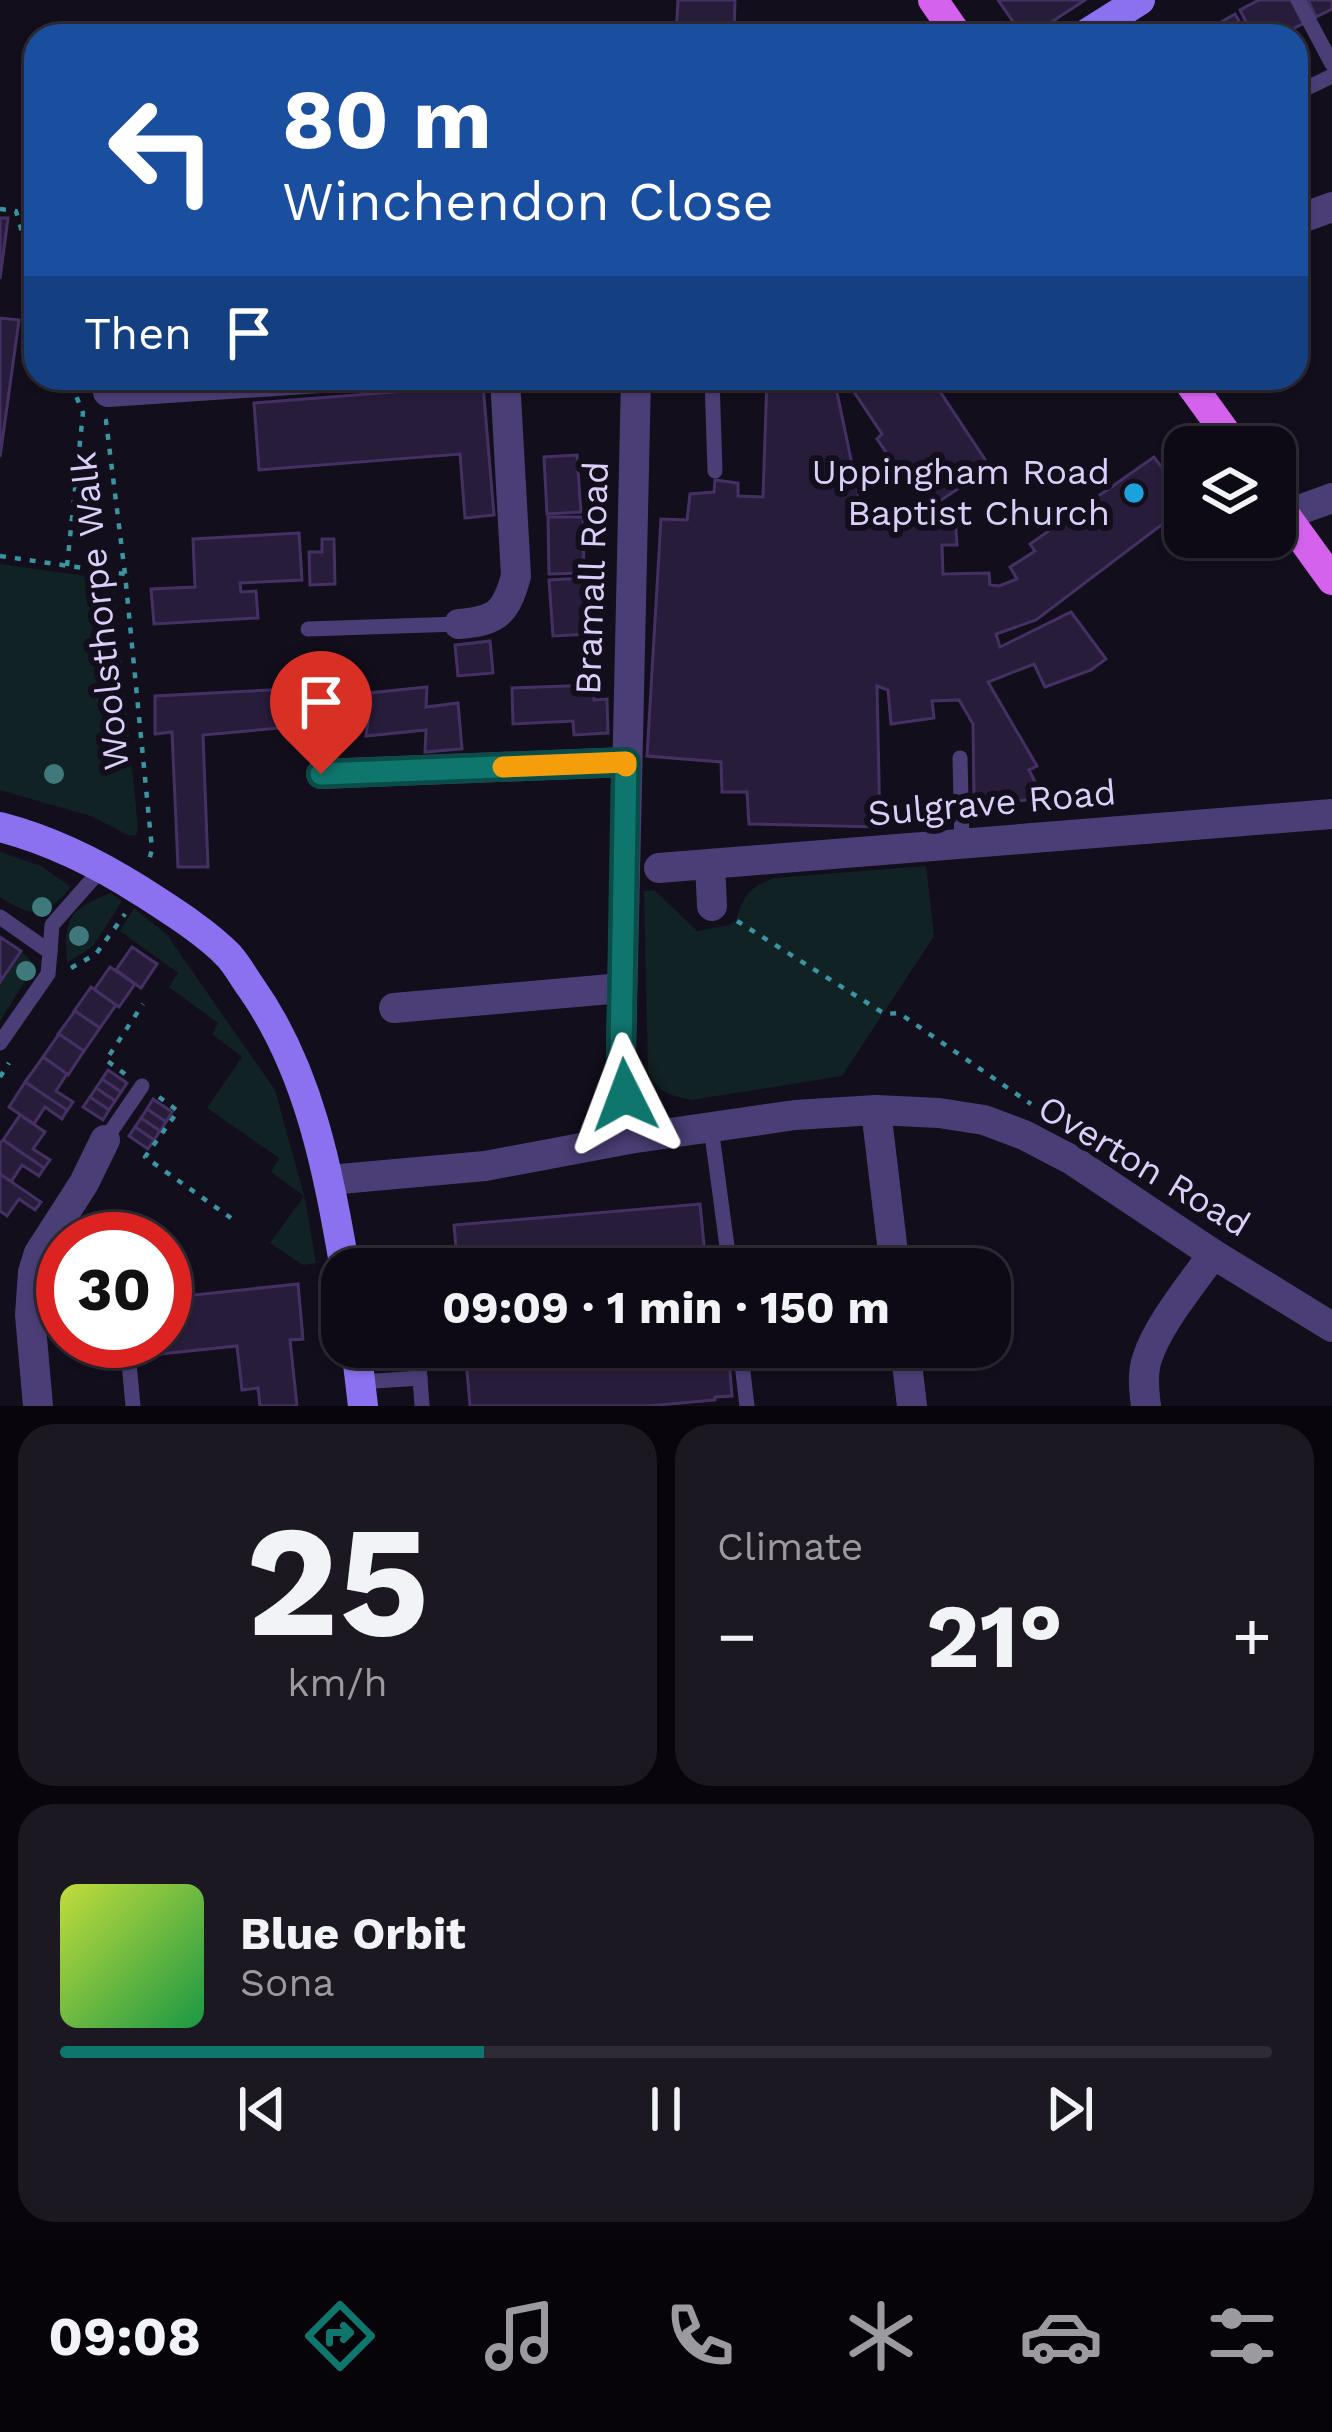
<!DOCTYPE html>
<meta charset="utf-8">
<style>
:root{--surface:#0e0a15;--page:#1c1822;--text:#f1f3f6;--muted:#9b9aa0;--line:#2e2b34;--accent:#0f766e}
body{margin:0;font-family:"Work Sans",sans-serif;background:var(--page);color:var(--text);height:100vh;display:flex;flex-direction:column;font-size:45px;white-space:nowrap}
*{box-sizing:border-box;margin:0}
p{font-size:39px;color:var(--muted)}
.icon{flex:none;width:66px;height:66px;fill:none;stroke:currentColor;stroke-width:2;stroke-linecap:round;stroke-linejoin:round}
.map{position:relative;height:1406px;overflow:hidden}
.side{display:flex;flex-direction:column;gap:18px;padding:18px;background:#08060c;flex:1}
.side>*{flex:none}
.banner{position:absolute;left:24px;top:24px;width:1284px;height:366px;border-radius:36px;box-shadow:0 3px 9px #0004,0 0 0 3px var(--line);background:#1a4fa0;color:#fff;overflow:hidden}
.controls{position:absolute;left:1164px;top:426px;display:grid;gap:24px}
.controls a{display:grid;place-items:center;width:132px;height:132px;border-radius:24px;background:var(--surface);box-shadow:0 3px 9px #0004,0 0 0 3px var(--line);font-size:60px}
.speed{position:absolute;left:36px;top:1212px;display:flex;gap:24px;font-size:60px;font-weight:700;text-align:center}
.speed>*{display:grid;place-content:center;width:156px;height:156px;border-radius:50%;background:var(--surface);box-shadow:0 3px 9px #0004,0 0 0 3px var(--line);line-height:1}
.speed .limit{border:18px solid #d22;background:#fff;color:#111}
.pin{position:absolute;display:grid;place-items:center;width:102px;height:102px;color:#fff;margin:-123px -51px;border-radius:50% 50% 50% 0;rotate:-45deg;box-shadow:0 0 12px #0007}
.pin .icon{rotate:45deg}
.me{position:absolute;width:132px;margin:-66px;rotate:357deg;stroke-linejoin:round;filter:drop-shadow(0 0 9px #0008)}
.turn{display:flex;align-items:center;gap:42px;height:252px;padding:0 60px;font-size:54px}
.turn .icon{width:156px;height:156px;stroke-width:2.5}
.turn b{display:block;font-size:84px;line-height:102px}
.then{display:flex;align-items:center;height:114px;padding:0 60px;background:#0003;gap:24px;font-size:45px}
.big{font-size:90px;font-weight:700;line-height:1.1}
.side .tile{flex:1;display:flex;flex-direction:column;justify-content:center;gap:18px;min-width:0;padding:0 42px;border-radius:36px;background:var(--page)}
.side .dial{align-items:center;gap:0}
.dial b{font-size:156px;line-height:1}
.song{display:flex;align-items:center;gap:36px}
.cover{width:144px;height:144px;border-radius:18px;background:linear-gradient(135deg,hsl(70 70% 55%),hsl(140 70% 35%))}
.played{height:12px;border-radius:6px;background:linear-gradient(90deg,var(--accent) 35%,var(--line) 35%)}
.keys{display:flex;justify-content:space-around;direction:ltr}
.heat{display:flex;justify-content:space-between;align-items:center;font-size:66px;direction:ltr}
.side .tiles{flex:1;display:grid;gap:18px;grid-template-columns:1fr 1fr}
.tile:last-child{grid-column:span 2}
.trip{position:absolute;left:321px;top:1248px;width:690px;height:120px;border-radius:36px;background:var(--surface);box-shadow:0 3px 9px #0004,0 0 0 3px var(--line);font-weight:700;line-height:120px;text-align:center}
.menu{display:flex;height:192px;justify-content:space-around;align-items:center;background:#060408;color:var(--muted)}
.menu .icon{width:84px;height:84px}
.menu .current{color:var(--accent)}
.menu b{font-size:54px;color:var(--text)}
.map>svg:first-child{display:block}
.green{fill:#112225}
.building{fill:#281c3b;stroke:#453064;stroke-width:3}
.lines{fill:none;stroke-linecap:round;stroke-linejoin:round}
.path{stroke:#3a94a1;stroke-width:4.5;stroke-dasharray:6 9;stroke-linecap:butt}
.lane{stroke:#4b3e76;stroke-width:15}
.street{stroke:#4b3e76;stroke-width:30}
.secondary{stroke:#8b70ef;stroke-width:30}
.primary{stroke:#d462ed;stroke-width:30}
.tree{fill:#3f797c}
.route-casing{stroke:#0a4d48;stroke-width:30}
.route{stroke:#0f766e;stroke-width:21}
.slow{stroke:#f59e0b;stroke-width:21}
.poi-dot{fill:#19a2db;stroke:#130e1c;stroke-width:4.5}
.labels{text-anchor:middle;dominant-baseline:central;stroke-width:12;stroke-linejoin:round;paint-order:stroke}
.poi-label{font-size:36px;fill:#dbcef9;stroke:#130e1c;text-anchor:end}
.street-label{font-size:36px;fill:#dbcef9;stroke:#130e1c}
</style>
<div class="map">
<svg width="1332" height="1406" viewBox="0 0 1332 1406">
<rect width="100%" height="100%" fill="#130e1c"/>
<g class="green">
<path d="M 0,564 L 114,580 L 138,829 L 136,835 L 130,836 L 91,816 L 0,790 Z"/>
<path d="M 0,852 L 41,866 L 71,887 C 45,917 34,919 0,897 Z"/>
<path d="M 926,866 L 934,936 L 842,1076 L 691,1100 C 669,1095 658,1093 648,1072 L 644,891 L 654,890 L 697,931 L 729,925 L 736,921 C 744,895 748,888 774,878 Z"/>
<path d="M 111,893 L 122,901 L 93,946 L 67,963 C 64,917 68,910 111,893 Z"/>
<path d="M 134,908 L 167,935 L 275,1090 L 305,1199 L 316,1263 L 303,1265 L 270,1243 L 304,1196 L 271,1172 L 279,1158 L 207,1108 L 242,1057 L 212,1034 L 218,1023 L 169,987 L 178,973 L 120,931 Z"/>
<path d="M 21,951 L 31,961 L 31,972 L 0,1021 L 0,982 Z"/>
</g>
<g class="building">
<path d="M 678,0 L 735,0 L 734,36 L 676,36 Z"/>
<path d="M 998,0 L 1085,0 L 1030,36 L 1023,36 Z"/>
<path d="M 1259,0 L 1292,0 L 1304,23 L 1279,36 L 1253,36 L 1240,10 Z"/>
<path d="M 1308,0 L 1332,0 L 1332,9 L 1316,17 Z"/>
<path d="M 1235,14 L 1248,36 L 1197,36 Z"/>
<path d="M 0,218 L 8,218 L 0,279 Z"/>
<path d="M 0,318 L 19,320 L 0,457 Z"/>
<path d="M 767,378 L 834,378 L 863,517 L 955,515 L 957,545 L 942,545 L 943,574 L 989,573 L 990,585 L 999,586 L 1017,579 L 1010,567 L 1035,551 L 1030,544 L 1154,457 L 1185,498 L 1185,507 L 1036,620 L 996,634 L 1000,647 L 1071,612 L 1106,659 L 1091,670 L 1045,687 L 1034,664 L 988,682 L 1037,766 L 1029,770 L 1044,799 L 1011,801 L 1009,795 L 974,798 L 973,724 L 959,700 L 932,701 L 934,718 L 891,724 L 888,690 L 877,686 L 880,827 L 749,824 L 747,792 L 722,792 L 721,762 L 647,756 L 661,519 L 687,520 L 690,494 L 714,492 L 715,480 L 738,483 L 738,496 L 763,497 Z"/>
<path d="M 851,378 L 931,378 L 990,467 L 934,505 L 914,474 L 905,480 L 877,439 L 882,434 L 854,392 Z"/>
<path d="M 483,385 L 494,515 L 465,518 L 460,454 L 259,470 L 254,403 Z"/>
<path d="M 577,455 L 581,512 L 547,514 L 544,457 Z"/>
<path d="M 548,517 L 583,517 L 584,573 L 549,574 Z"/>
<path d="M 299,533 L 302,580 L 240,583 L 241,592 L 256,591 L 258,618 L 154,624 L 151,589 L 195,587 L 193,539 Z"/>
<path d="M 322,539 L 334,539 L 335,584 L 310,585 L 309,552 L 322,552 Z"/>
<path d="M 586,578 L 589,634 L 553,636 L 549,580 Z"/>
<path d="M 490,641 L 493,673 L 458,676 L 455,645 Z"/>
<path d="M 367,685 L 368,693 L 427,687 L 426,707 L 458,703 L 462,749 L 425,752 L 426,730 L 366,736 L 368,720 L 203,735 L 208,867 L 178,867 L 172,732 L 155,734 L 155,696 Z"/>
<path d="M 594,685 L 594,700 L 607,699 L 608,733 L 574,735 L 573,721 L 513,724 L 512,688 Z"/>
<path d="M 0,937 L 21,951 L 0,982 Z"/>
<path d="M 132,947 L 157,964 L 141,988 L 116,970 Z"/>
<path d="M 110,967 L 135,984 L 119,1007 L 94,990 Z"/>
<path d="M 91,987 L 116,1005 L 100,1028 L 74,1011 Z"/>
<path d="M 75,1011 L 100,1028 L 84,1051 L 58,1034 Z"/>
<path d="M 59,1034 L 84,1051 L 68,1075 L 43,1057 Z"/>
<path d="M 43,1057 L 67,1074 L 56,1091 L 73,1102 L 67,1111 L 25,1082 Z"/>
<path d="M 108,1070 L 127,1083 L 121,1092 L 102,1079 Z"/>
<path d="M 102,1079 L 121,1092 L 115,1101 L 96,1088 Z"/>
<path d="M 25,1082 L 67,1110 L 62,1119 L 45,1107 L 34,1124 L 9,1107 Z"/>
<path d="M 96,1088 L 115,1101 L 109,1110 L 90,1097 Z"/>
<path d="M 90,1097 L 109,1110 L 103,1120 L 83,1107 Z"/>
<path d="M 153,1099 L 172,1112 L 166,1122 L 147,1109 Z"/>
<path d="M 147,1109 L 166,1122 L 160,1131 L 141,1118 Z"/>
<path d="M 20,1115 L 45,1132 L 33,1149 L 50,1160 L 44,1168 L 3,1140 Z"/>
<path d="M 141,1118 L 160,1131 L 154,1140 L 135,1127 Z"/>
<path d="M 135,1127 L 154,1140 L 148,1149 L 129,1136 Z"/>
<path d="M 3,1140 L 44,1168 L 39,1176 L 22,1165 L 11,1182 L 0,1174 L 0,1143 Z"/>
<path d="M 0,1174 L 41,1202 L 35,1210 L 19,1199 L 7,1216 L 0,1211 Z"/>
<path d="M 700,1204 L 706,1265 L 721,1264 L 722,1269 L 458,1269 L 454,1225 Z"/>
<path d="M 298,1284 L 303,1339 L 290,1340 L 297,1406 L 260,1406 L 258,1388 L 242,1390 L 237,1346 L 150,1355 L 148,1341 L 165,1341 L 165,1298 Z"/>
<path d="M 465,1347 L 728,1347 L 732,1396 L 715,1397 L 715,1400 L 647,1406 L 470,1406 Z"/>
</g>
<g class="lines">
<g class="path">
<path d="M 0,209 L 16,211 L 36,281"/>
<path d="M 108,421 L 106,421 L 125,574 L 152,849 L 149,861"/>
<path d="M 0,556 L 125,574"/>
<path d="M 67,566 L 83,413 L 69,378"/>
<path d="M 737,921 L 885,1014 L 899,1013 L 1031,1104"/>
<path d="M 71,968 L 96,954 L 125,914"/>
<path d="M 125,1074 L 106,1060 L 143,1004"/>
<path d="M 0,1077 L 9,1063"/>
<path d="M 159,1097 L 178,1111 L 145,1157 L 231,1218"/>
</g>
<g class="lane">
<path d="M 1298,0 L 1332,64"/>
<path d="M 1120,11 L 1137,36"/>
<path d="M 1305,89 L 1332,76"/>
<path d="M 712,378 L 715,471"/>
<path d="M 308,629 L 459,624"/>
<path d="M 960,758 L 962,846"/>
<path d="M 0,917 L 50,952 L 48,974 L 0,1043"/>
<path d="M 50,952 L 52,925 L 103,867"/>
<path d="M 711,1127 L 730,1269"/>
<path d="M 105,1140 L 142,1086"/>
<path d="M 127,1341 L 133,1406"/>
<path d="M 417,1347 L 420,1378"/>
<path d="M 740,1347 L 747,1406"/>
<path d="M 361,1382 L 420,1378 L 422,1406"/>
</g>
<g class="street">
<path d="M 1296,220 L 1332,207"/>
<path d="M 108,392 L 320,378"/>
<path d="M 1285,515 L 1332,498"/>
<path d="M 459,624 C 498,621 506,612 516,576 L 505,378"/>
<path d="M 321,774 L 626,762"/>
<path d="M 710,864 L 712,906"/>
<path d="M 659,868 L 1332,814"/>
<path d="M 394,1008 L 622,988"/>
<path d="M 876,1110 L 895,1269"/>
<path d="M 629,1139 L 621,1052 L 636,378"/>
<path d="M 329,1180 L 485,1166 L 629,1139 L 795,1115 L 876,1110 L 939,1113 L 984,1120 L 1024,1135 L 1072,1160 L 1213,1254 L 1332,1327"/>
<path d="M 905,1347 L 912,1406"/>
<path d="M 38,1406 L 30,1315 L 33,1272 L 39,1253 L 84,1183 L 105,1140"/>
<path d="M 1146,1406 C 1144,1391 1142,1373 1147,1359 C 1158,1324 1192,1284 1213,1254"/>
</g>
<g class="secondary">
<path d="M 1083,36 L 1140,0"/>
<path d="M 0,827 C 50,840 97,863 141,891 C 169,909 206,932 229,956 C 237,965 243,976 250,986 C 309,1069 328,1170 345,1269"/>
<path d="M 356,1347 L 363,1406"/>
</g>
<g class="primary">
<path d="M 933,0 L 958,36"/>
<path d="M 1186,378 L 1236,447"/>
<path d="M 1275,501 L 1332,580"/>
</g>
</g>
<g class="tree">
<circle cx="54" cy="774" r="10"/>
<circle cx="42" cy="907" r="10"/>
<circle cx="79" cy="936" r="10"/>
<circle cx="26" cy="971" r="10"/>
</g>
<g class="lines">
<g class="route-casing">
<path id="route" d="M 321,774 L 626,762 L 621,1052 L 625,1095"/>
</g>
<use href="#route" class="route"/>
<path class="slow" d="M 503,767 L 626,762 L 626,766"/>
</g>
<circle class="poi-dot" cx="1134" cy="493" r="12"/>
<g class="labels">
<g class="poi-label">
<text x="1110" y="472">Uppingham Road<tspan x="1110" dy="41">Baptist Church</tspan></text>
</g>
<g class="street-label">
<text transform="translate(592 578) rotate(-88)">Bramall Road</text>
<text transform="translate(100 611) rotate(-96)">Woolsthorpe Walk</text>
<text transform="translate(992 803) rotate(-5)">Sulgrave Road</text>
<text transform="translate(1144 1166) rotate(31)">Overton Road</text>
</g>
</g>
</svg>
<div class="controls">
<a><svg class="icon" aria-label="layers" viewBox="0 0 24 24"><path d="M12 4l9 5-9 5-9-5zM3 14l9 5 9-5"/></svg></a>
</div>
<div class="speed"><div class="limit">30</div></div>
<div class="pin" style="left:321px;top:774px;background:#d93025"><svg class="icon" aria-label="arrive" viewBox="0 0 24 24"><path d="M6 21V4h12l-3 4 3 4H6"/></svg></div>
<svg class="me" style="left:625px;top:1095px" viewBox="-20 -20 40 40"><path d="M0-17L14 15 0 8-14 15z" fill="#0f766e" stroke="#fff" stroke-width="4"/></svg>
<div class="trip">09:09 · 1 min · 150 m</div>
<div class="banner">
<div class="turn"><svg class="icon" aria-label="left" viewBox="0 0 24 24"><path d="M17 20v-9H6M10 6l-5 5 5 5"/></svg><div><b>80 m</b>Winchendon Close</div></div>
<div class="then">Then<svg class="icon" aria-label="arrive" viewBox="0 0 24 24"><path d="M6 21V4h12l-3 4 3 4H6"/></svg></div>
</div>
</div>
<section class="side">
<div class="tiles">
<div class="tile dial"><b>25</b><p>km/h</p></div>
<div class="tile"><p>Climate</p>
<div class="heat"><a>−</a><b class="big">21°</b><a>+</a></div>
</div>
<div class="tile">
<div class="song"><i class="cover"></i><div><b>Blue Orbit</b><p>Sona</p></div></div>
<div class="played"></div>
<div class="keys"><svg class="icon" aria-label="previous" viewBox="0 0 24 24"><path d="M18 5L8 12l10 7zM5 5v14"/></svg><svg class="icon" aria-label="pause" viewBox="0 0 24 24"><path d="M8 5v14M16 5v14"/></svg><svg class="icon" aria-label="next" viewBox="0 0 24 24"><path d="M6 5l10 7-10 7zM19 5v14"/></svg></div>
</div>
</div>
</section>
<nav class="menu">
<b>09:08</b>
<svg class="icon current" aria-label="directions" viewBox="0 0 24 24"><path d="M12 3l9 9-9 9-9-9zM9 14v-3h6M13 9l2 2-2 2"/></svg>
<svg class="icon" aria-label="music" viewBox="0 0 24 24"><path d="M9 18V5l10-2v13"/><circle cx="6" cy="18" r="3"/><circle cx="16" cy="16" r="3"/></svg>
<svg class="icon" aria-label="phone" viewBox="0 0 24 24"><path d="M5 4h4l2 5-3 2q2 4 5 5l2-3 5 2v4C11 20 4 13 5 4z"/></svg>
<svg class="icon" aria-label="climate" viewBox="0 0 24 24"><path d="M12 3v18M4 7l16 10M4 17L20 7"/></svg>
<svg class="icon" aria-label="car" viewBox="0 0 24 24"><path d="M5 17H2v-5l4-1 3-4h7l3 4 3 1v5h-3M9 17h6M6 11h13"/><circle cx="7" cy="17" r="2"/><circle cx="17" cy="17" r="2"/></svg>
<svg class="icon" aria-label="filters" viewBox="0 0 24 24"><path d="M4 7h16M4 17h16"/><circle cx="9" cy="7" r="2"/><circle cx="15" cy="17" r="2"/></svg>
</nav>
